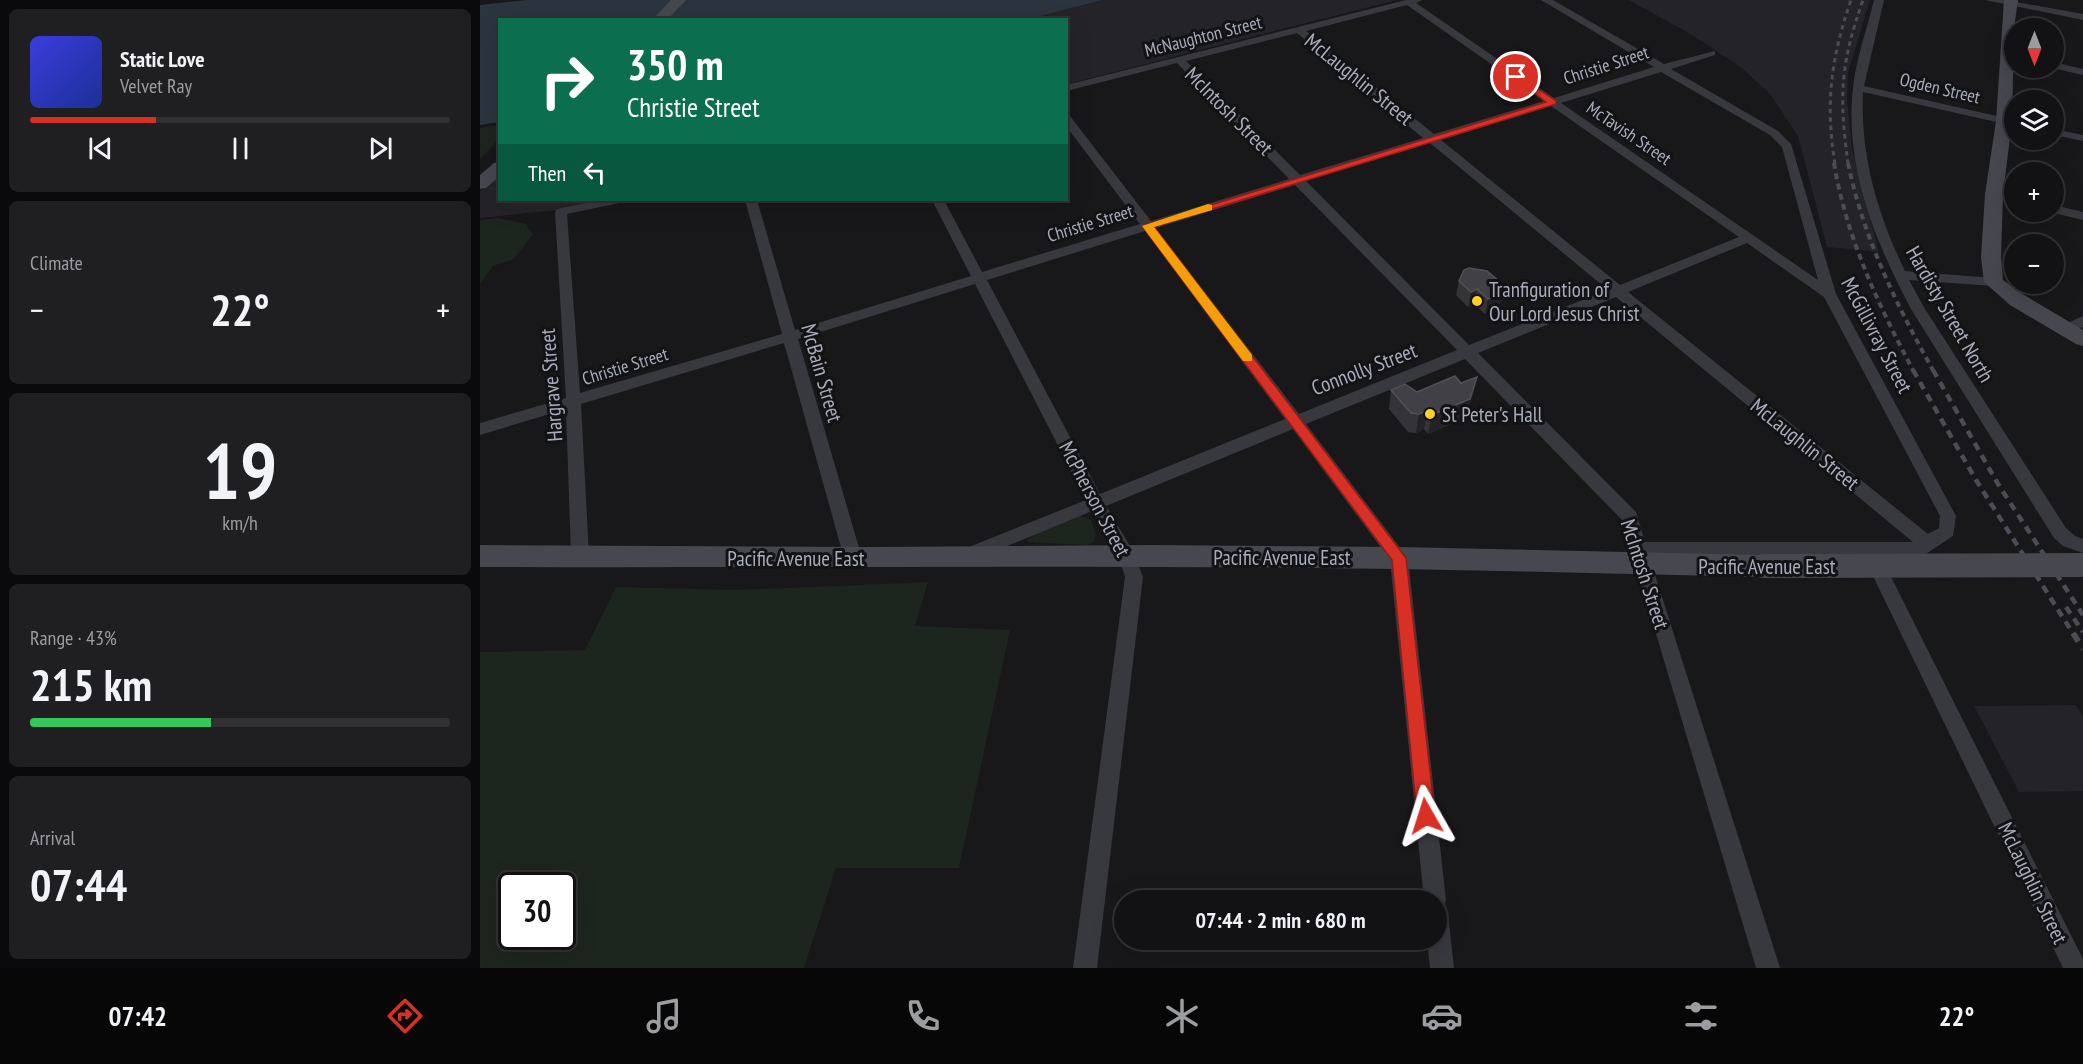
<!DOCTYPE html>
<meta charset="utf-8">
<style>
:root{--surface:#121114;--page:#1f1f22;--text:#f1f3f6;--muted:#9c9da0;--line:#313134;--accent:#d93025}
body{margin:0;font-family:"PT Sans Narrow",sans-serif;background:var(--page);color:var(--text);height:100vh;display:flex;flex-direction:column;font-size:22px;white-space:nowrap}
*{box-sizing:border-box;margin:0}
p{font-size:20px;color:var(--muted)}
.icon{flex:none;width:33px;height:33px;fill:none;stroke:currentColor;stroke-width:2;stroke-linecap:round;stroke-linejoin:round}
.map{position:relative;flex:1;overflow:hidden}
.side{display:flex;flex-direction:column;gap:9px;padding:9px;background:#0a090b;width:480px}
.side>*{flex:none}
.hud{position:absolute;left:18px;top:18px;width:570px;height:183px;border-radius:0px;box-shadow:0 6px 24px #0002,0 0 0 2px var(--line);background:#0b6e4f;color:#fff;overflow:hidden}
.needle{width:39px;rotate:180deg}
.tools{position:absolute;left:1524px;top:18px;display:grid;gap:12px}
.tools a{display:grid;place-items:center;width:60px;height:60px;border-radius:50%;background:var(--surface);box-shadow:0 6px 24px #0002,0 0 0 2px var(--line);font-size:30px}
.speed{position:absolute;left:18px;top:872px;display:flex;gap:12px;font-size:30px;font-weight:700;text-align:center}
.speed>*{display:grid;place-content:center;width:78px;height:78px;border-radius:50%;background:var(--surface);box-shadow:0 6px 24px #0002,0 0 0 2px var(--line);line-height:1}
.speed .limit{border:3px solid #111;border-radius:9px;background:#fff;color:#111}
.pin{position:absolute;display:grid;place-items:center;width:51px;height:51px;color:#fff;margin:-26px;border:3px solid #fff;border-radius:50%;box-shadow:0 2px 6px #0007}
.me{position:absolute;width:66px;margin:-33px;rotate:354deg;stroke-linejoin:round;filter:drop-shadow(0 0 4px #0008)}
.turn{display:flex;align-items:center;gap:21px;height:126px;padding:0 30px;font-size:27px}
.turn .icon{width:78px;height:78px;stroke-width:2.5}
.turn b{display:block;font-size:42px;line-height:51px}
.then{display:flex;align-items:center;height:57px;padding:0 30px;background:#0003;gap:12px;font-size:22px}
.big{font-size:45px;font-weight:700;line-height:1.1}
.side .tile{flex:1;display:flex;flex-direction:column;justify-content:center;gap:9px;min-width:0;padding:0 21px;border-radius:9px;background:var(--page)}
.side .dial{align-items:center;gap:0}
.dial b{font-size:78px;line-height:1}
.song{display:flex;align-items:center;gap:18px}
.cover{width:72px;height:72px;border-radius:9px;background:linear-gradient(135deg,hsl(240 70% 55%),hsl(230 70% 35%))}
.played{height:6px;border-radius:3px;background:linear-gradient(90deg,var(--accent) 30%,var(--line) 30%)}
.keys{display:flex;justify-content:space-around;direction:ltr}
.heat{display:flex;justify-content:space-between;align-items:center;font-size:33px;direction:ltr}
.charge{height:9px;border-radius:4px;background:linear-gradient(90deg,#34c759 43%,var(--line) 0)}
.trip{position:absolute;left:634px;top:890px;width:333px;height:60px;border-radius:30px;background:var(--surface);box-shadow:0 6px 24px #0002,0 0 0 2px var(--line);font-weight:700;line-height:60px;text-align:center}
.menu{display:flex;height:96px;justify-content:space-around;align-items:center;background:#070708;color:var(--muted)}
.menu .icon{width:42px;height:42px}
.menu .selected{color:var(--accent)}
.menu b{font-size:27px;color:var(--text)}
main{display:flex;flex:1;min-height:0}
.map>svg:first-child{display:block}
.built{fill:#242327}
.green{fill:#1d251f;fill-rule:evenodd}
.water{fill:#2c353f}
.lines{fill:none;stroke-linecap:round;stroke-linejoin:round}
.street{fill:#38383f;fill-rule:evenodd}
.secondary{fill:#46474f;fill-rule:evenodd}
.rail-far3{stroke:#4b4c54;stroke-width:3;stroke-dasharray:4.5 4;stroke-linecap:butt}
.rail-far2{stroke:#4b4c54;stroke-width:4;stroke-dasharray:6 4.5;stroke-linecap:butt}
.rail-far1{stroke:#4b4c54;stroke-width:4.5;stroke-dasharray:8 6;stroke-linecap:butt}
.rail{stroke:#4b4c54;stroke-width:6;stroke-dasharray:10 8;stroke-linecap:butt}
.secondary-bridge{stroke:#46474f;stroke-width:24}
.wall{fill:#343338}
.shaded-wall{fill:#232226}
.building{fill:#404046;stroke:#505158;stroke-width:1.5}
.route{fill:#d93025;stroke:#8d1f18;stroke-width:1.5}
.slow{fill:#f59e0b}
.poi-dot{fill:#ffcf2a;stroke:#131215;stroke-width:2}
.labels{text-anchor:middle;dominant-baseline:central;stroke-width:6;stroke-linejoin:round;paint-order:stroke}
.far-street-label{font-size:18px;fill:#a8acbb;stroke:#131215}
.street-label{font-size:21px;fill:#a8acbb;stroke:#131215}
.poi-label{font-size:21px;fill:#a8acbb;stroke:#131215;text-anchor:start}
</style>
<main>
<section class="side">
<div class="tile">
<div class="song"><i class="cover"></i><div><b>Static Love</b><p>Velvet Ray</p></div></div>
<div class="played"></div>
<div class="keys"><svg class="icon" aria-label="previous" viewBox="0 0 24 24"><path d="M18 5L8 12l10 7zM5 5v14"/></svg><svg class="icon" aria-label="pause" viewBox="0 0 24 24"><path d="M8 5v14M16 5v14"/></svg><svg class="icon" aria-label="next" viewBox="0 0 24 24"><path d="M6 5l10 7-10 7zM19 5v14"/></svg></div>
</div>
<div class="tile"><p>Climate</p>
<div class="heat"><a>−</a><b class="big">22°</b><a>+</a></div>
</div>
<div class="tile dial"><b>19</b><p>km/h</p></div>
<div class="tile"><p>Range · 43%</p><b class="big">215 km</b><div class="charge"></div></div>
<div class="tile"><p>Arrival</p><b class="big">07:44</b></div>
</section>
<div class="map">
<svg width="1603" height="968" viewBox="0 0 1603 968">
<rect width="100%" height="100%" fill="#18171a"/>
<g class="built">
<path d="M 623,0 L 917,0 L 587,84 L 586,20 L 555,20 L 564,15 Z"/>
<path d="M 1149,0 L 1390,0 L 1368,73 L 1367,99 L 1372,149 L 1399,252 L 1347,247 L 1318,136 L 1291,95 L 1262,68 L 1214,36 Z"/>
<path d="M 19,174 L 20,200 L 119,200 L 77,210 L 0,218 L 0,192 Z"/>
<path d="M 1596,705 L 1603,717 L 1603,791 L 1539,792 L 1494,706 Z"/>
</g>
<g class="green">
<path d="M 19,125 L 19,139 L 0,159 L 0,128 Z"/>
<path d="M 17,218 L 46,224 L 53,234 L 34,259 L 13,266 L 0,284 L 0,220 Z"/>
<path d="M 601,516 L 611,520 L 616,535 L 614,541 L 608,545 L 547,542 L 547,540 L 585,518 Z"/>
<path d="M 448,582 L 435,626 L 530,630 L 479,868 L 356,868 L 324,968 L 0,968 L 0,652 L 105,650 L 136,587 L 256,590 ZM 32,885 L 82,885 L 82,936 L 32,936 Z"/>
</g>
<path class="water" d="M 46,0 L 623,0 L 564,15 L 555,20 L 20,20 L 19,122 L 0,125 L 0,5 Z"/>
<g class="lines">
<g class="street">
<path d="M 926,0 L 942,0 L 936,3 L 1074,98 L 1174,67 L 1061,0 L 1073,0 L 1184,64 L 1235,51 L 1235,55 L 1191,69 L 1298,131 L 1311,144 L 1356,294 L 1476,516 L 1473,536 L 1411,577 L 1603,959 L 1603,968 L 1583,968 L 1392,574 L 1395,569 L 1414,556 L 1169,556 L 1300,968 L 1276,968 L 1142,520 L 985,359 L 826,424 L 928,558 L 966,900 L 963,908 L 957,911 L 957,900 L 944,900 L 910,560 L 813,429 L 626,506 L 653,551 L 663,577 L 617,968 L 593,968 L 645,577 L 639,557 L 612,511 L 496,559 L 490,561 L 484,559 L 481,554 L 484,549 L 606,500 L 495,284 L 318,339 L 382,558 L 379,563 L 373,565 L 367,563 L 364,558 L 304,343 L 101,404 L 109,556 L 106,561 L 100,563 L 94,561 L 91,556 L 86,409 L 0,435 L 0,423 L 86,398 L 75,212 L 77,209 L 121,200 L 141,200 L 139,203 L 87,214 L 100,393 L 302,334 L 265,200 L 277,200 L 315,330 L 491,276 L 452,200 L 464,200 L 502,272 L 660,224 L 586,126 L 586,115 L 590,116 L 671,221 L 809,179 L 697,63 L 586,91 L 586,85 ZM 927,5 L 1064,101 L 954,134 L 826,31 ZM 817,33 L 943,138 L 820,175 L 706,61 ZM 1181,72 L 1290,135 L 1302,147 L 1338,280 L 1081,103 ZM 1071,106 L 1259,237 L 1140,285 L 961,140 ZM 950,143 L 1128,290 L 989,345 L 826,181 ZM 815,185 L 977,350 L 819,414 L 676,228 ZM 665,231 L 805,419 L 620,494 L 507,280 ZM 1267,243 L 1344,297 L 1460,516 L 1459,528 L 1448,534 L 1148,292 ZM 1136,297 L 1433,542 L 1165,542 L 1156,512 L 998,353 Z"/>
<path d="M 1394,0 L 1404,0 L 1384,86 L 1534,120 L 1534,126 L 1383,92 C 1380,156 1398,215 1425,271 L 1514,278 L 1521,282 L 1514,286 L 1429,280 L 1445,309 L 1586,528 L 1595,536 L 1603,539 L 1603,553 L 1583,546 L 1574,538 L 1431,309 C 1396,243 1364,167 1373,88 C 1376,59 1387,29 1394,0 Z"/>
<path d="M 1505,0 L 1525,0 L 1603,14 L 1603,20 Z"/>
<path d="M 1574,62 L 1603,69 L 1603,75 L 1572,68 Z"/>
<path d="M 1574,129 L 1603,135 L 1603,141 L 1574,135 Z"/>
<path d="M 1514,190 L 1534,195 L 1534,203 L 1510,197 L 1510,191 Z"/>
<path d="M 1574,205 L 1603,212 L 1603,220 L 1570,212 L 1574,212 Z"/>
<path d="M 1603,316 L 1603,327 L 1586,334 L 1579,329 L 1581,326 Z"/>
<path d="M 957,911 L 965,915 L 969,923 L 974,968 L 950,968 L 947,939 L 957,939 Z"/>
</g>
<g class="secondary">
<path d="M 191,0 L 206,0 L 187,20 L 172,20 Z"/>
<path d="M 1524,0 L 1538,0 L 1534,28 L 1532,121 L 1523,194 L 1521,257 L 1523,280 L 1544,295 L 1603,330 L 1603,346 L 1596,344 L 1530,305 L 1504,282 L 1501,257 L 1505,194 L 1516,121 Z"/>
<path d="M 20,162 L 20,176 L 6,188 L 0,189 L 0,175 L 14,163 Z"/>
<path d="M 0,545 L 392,547 L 670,545 L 919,547 L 1283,555 L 1292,558 L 1296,566 L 1292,574 L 1283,577 C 1079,572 875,567 671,567 C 447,566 224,568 0,567 Z"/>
</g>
<g class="rail-far3">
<path d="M 1355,164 C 1345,103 1351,58 1371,0"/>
<path d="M 1368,164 C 1359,96 1360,65 1383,0"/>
</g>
<g class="rail-far2">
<path d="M 1354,163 C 1366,237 1399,306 1434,372"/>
<path d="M 1368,163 C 1383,237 1417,306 1454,372"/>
</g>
<g class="rail-far1">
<path d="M 1433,370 L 1496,480 L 1594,635"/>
<path d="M 1453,370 L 1518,484 L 1603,615"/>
<path d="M 1586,607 L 1603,632"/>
</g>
<path class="rail" d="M 1593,633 L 1603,649"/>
<path class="secondary-bridge" d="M 1283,566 L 1603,565"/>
</g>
<g class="wall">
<path d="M 979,281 L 1017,288 L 1019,309 L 1005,314 L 994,304 L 988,307 L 976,295 Z"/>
<path d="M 997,377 L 992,397 L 985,418 L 948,434 L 944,429 L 936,433 L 928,432 L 909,409 L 911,390 L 937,392 L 981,383 Z"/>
</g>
<g class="shaded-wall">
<path d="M 1019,281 L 1015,296 L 1012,284 Z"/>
<path d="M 997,289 L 994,304 L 988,307 L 991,292 Z"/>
<path d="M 1023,294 L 1019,309 L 1005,314 L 1008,299 Z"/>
<path d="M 997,377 L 992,397 L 985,418 L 948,434 L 952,415 Z"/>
<path d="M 948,410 L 944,429 L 936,433 L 939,414 Z"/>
</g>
<g class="building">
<path d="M 989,268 L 1007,271 L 1019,281 L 1012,284 L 1023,294 L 1008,299 L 997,289 L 991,292 L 979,281 L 984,270 Z"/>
<path d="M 975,376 L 981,383 L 997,377 L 990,399 L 952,415 L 948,410 L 939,414 L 931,413 L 911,390 L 925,384 L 937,392 Z"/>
</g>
<path class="route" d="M 1036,74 L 1076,101 L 1076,104 L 674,227 L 926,558 L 955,816 L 952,823 L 946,825 L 939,823 L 937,816 L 912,560 L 662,226 L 1066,102 L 1033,78 L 1032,77 Z"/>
<path class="slow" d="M 728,204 L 732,205 L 732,210 L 674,227 L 772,355 L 772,361 L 763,361 L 662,226 Z"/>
<g class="poi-dot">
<circle cx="997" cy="301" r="6"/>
<circle cx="950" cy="414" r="6"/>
</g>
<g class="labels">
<g class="far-street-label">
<text transform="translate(723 36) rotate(-14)">McNaughton Street</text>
<text transform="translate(1126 65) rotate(-18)">Christie Street</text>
<text transform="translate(1460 88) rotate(13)">Ogden Street</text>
<text transform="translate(1149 133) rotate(34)">McTavish Street</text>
<text transform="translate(610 223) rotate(-17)">Christie Street</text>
<text transform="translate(145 366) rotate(-17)">Christie Street</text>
</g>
<g class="street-label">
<text transform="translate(879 79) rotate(39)">McLaughlin Street</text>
<text transform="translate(749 111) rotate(45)">McIntosh Street</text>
<text transform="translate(1470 314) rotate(60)">Hardisty Street North</text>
<text transform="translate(1397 335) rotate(62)">McGillivray Street</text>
<text transform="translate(884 369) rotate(-21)">Connolly Street</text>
<text transform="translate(342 373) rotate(74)">McBain Street</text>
<text transform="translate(71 385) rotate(-94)">Hargrave Street</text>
<text transform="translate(1325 444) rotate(39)">McLaughlin Street</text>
<text transform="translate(615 499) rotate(62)">McPherson Street</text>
<text x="802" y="557">Pacific Avenue East</text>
<text x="316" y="558">Pacific Avenue East</text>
<text x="1287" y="566">Pacific Avenue East</text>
<text transform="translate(1165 574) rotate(72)">McIntosh Street</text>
<text transform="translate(1553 883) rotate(64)">McLaughlin Street</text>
</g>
<g class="poi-label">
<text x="1009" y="289">Tranfiguration of<tspan x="1009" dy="24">Our Lord Jesus Christ</tspan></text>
<text x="962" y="414">St Peter's Hall</text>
</g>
</g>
</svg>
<div class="tools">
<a><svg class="needle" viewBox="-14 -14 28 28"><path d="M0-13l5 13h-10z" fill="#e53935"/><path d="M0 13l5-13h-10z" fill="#9c9da0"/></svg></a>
<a><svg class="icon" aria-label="layers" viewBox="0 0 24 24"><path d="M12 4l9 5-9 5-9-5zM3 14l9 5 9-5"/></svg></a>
<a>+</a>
<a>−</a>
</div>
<div class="speed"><div class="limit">30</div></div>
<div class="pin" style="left:1036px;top:77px;background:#d93025"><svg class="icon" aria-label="arrive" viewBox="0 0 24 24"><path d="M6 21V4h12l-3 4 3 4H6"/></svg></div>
<svg class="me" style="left:946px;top:816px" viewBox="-20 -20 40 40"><path d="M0-17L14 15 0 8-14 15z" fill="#d93025" stroke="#fff" stroke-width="4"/></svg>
<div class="trip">07:44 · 2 min · 680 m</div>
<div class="hud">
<div class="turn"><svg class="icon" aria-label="right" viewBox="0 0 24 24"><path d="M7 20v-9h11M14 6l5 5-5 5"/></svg><div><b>350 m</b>Christie Street</div></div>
<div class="then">Then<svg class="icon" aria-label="left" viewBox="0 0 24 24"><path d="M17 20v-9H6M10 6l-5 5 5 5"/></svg></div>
</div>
</div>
</main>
<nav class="menu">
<b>07:42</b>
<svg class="icon selected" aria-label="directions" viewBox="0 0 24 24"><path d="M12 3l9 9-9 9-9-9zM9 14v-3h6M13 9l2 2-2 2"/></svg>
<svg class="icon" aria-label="music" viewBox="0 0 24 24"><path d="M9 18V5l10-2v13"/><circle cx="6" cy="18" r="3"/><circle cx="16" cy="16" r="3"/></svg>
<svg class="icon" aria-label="phone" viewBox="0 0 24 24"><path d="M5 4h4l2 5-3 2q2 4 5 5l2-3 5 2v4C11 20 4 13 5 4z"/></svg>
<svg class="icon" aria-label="climate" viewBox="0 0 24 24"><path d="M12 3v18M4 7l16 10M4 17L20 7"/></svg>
<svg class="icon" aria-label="car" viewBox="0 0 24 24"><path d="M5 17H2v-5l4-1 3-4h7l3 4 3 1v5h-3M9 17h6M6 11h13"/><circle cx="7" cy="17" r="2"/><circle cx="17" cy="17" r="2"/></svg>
<svg class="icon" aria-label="filters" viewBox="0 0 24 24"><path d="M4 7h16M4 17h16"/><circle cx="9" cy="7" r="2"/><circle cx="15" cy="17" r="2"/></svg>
<b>22°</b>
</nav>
